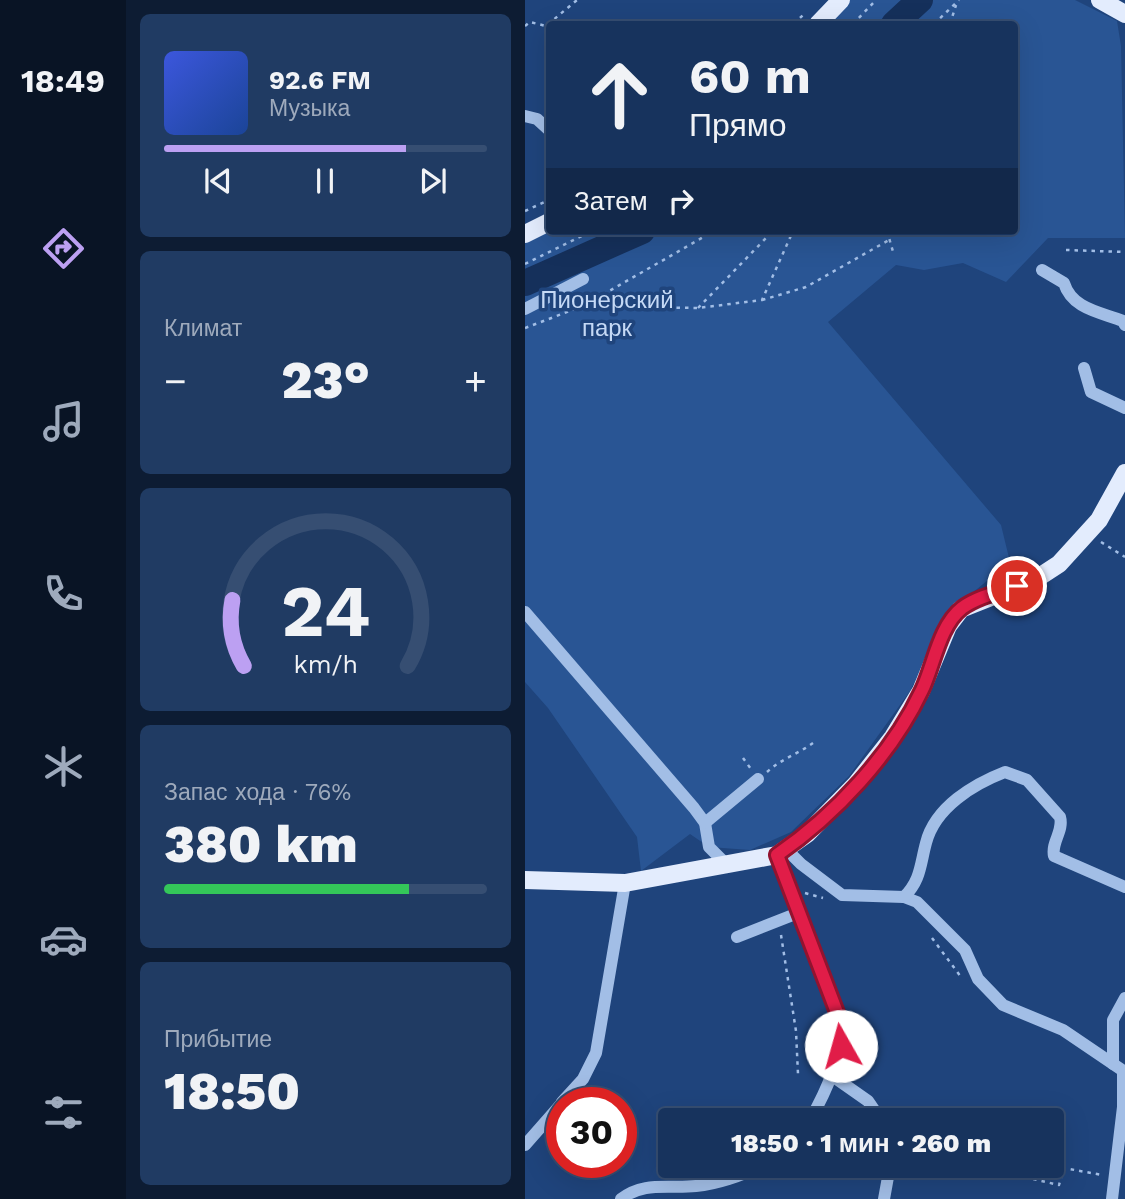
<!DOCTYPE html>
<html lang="ru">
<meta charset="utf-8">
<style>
:root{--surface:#17335d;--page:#203b63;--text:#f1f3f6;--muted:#9eaabc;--line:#364e72;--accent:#bca0f2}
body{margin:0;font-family:"Work Sans",sans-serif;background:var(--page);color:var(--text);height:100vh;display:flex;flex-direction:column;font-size:26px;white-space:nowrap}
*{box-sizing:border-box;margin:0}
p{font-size:23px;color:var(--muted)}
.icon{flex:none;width:38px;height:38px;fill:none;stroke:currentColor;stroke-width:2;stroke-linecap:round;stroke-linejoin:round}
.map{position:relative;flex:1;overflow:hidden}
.side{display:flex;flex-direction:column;gap:14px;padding:14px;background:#0d1c33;width:399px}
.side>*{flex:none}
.hud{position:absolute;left:21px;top:21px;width:472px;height:214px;border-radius:7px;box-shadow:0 7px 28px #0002,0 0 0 2px var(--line);background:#17335d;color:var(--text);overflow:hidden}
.speed{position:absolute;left:21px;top:1087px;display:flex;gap:14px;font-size:35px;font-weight:700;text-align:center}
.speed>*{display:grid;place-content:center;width:91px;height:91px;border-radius:50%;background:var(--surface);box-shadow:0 7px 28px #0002,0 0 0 2px var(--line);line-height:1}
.speed .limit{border:10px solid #d22;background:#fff;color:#111}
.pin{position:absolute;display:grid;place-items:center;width:60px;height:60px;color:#fff;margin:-30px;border:4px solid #fff;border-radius:50%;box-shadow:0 2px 7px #0007}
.me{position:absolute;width:77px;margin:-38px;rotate:353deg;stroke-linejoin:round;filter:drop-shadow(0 0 5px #0008)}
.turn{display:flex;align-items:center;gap:24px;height:147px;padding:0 28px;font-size:32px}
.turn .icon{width:91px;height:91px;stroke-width:2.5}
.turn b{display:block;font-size:49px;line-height:60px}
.then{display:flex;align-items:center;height:66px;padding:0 28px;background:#0003;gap:14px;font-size:26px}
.big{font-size:52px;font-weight:800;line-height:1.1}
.side .widget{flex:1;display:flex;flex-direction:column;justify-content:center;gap:10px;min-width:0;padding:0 24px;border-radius:10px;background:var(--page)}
.side .dial{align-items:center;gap:0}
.dial svg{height:182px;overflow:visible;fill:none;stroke:var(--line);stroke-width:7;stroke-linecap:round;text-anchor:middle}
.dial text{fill:var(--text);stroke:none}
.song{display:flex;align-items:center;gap:21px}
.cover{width:84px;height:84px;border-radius:10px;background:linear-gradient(135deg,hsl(230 70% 55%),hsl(220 70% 35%))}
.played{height:7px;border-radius:4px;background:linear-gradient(90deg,var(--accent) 75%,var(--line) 75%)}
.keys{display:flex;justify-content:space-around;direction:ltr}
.heat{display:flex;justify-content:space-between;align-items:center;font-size:38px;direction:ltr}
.charge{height:10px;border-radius:5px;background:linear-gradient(90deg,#34c759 76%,var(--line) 0)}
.trip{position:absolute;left:133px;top:1108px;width:406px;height:70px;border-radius:7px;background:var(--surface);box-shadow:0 7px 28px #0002,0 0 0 2px var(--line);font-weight:800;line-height:70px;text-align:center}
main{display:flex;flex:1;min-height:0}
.tab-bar{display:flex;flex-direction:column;width:126px;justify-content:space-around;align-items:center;background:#091425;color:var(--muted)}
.tab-bar .icon{width:49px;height:49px}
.tab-bar .selected{color:var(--accent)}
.tab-bar b{font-size:32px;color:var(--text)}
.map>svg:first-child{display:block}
.green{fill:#295594}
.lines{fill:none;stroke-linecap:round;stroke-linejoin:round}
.river{stroke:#15305b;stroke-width:26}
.path{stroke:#a2bee6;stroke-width:2.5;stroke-dasharray:3.5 5;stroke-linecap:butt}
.minor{stroke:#a2bee6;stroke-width:12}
.major{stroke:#e3ecfd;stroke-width:18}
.route-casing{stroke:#92132f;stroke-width:18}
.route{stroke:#e11d48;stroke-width:12}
.labels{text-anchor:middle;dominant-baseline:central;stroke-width:7;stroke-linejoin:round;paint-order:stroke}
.park-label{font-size:24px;fill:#c5d9f5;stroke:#1f447c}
</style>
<main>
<nav class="tab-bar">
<b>18:49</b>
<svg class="icon selected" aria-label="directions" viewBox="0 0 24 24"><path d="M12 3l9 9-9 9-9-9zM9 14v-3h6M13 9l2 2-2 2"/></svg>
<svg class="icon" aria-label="music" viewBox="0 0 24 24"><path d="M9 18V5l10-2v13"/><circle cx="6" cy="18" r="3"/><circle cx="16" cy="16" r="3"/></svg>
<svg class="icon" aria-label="phone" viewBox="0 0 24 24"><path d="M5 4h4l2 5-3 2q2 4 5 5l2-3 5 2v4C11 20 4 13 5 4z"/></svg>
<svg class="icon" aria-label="climate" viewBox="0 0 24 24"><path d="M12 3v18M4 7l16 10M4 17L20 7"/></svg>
<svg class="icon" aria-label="car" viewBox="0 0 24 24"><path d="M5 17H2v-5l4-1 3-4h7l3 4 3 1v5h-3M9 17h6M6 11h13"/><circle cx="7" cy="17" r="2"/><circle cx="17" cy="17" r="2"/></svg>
<svg class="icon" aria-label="filters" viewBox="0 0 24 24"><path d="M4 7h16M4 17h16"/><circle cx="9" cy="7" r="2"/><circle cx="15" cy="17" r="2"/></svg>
</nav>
<section class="side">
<div class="widget">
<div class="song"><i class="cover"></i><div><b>92.6 FM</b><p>Музыка</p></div></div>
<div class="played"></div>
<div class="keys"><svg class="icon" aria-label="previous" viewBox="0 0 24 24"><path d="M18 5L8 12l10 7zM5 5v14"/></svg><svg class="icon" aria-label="pause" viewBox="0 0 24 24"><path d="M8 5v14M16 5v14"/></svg><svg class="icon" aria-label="next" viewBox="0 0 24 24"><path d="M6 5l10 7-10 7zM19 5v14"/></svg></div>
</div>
<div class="widget"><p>Климат</p>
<div class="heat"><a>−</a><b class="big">23°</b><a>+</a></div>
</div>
<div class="widget dial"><svg viewBox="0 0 100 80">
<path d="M14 69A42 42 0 1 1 86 69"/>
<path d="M14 69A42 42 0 0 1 9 40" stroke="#bca0f2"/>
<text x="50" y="56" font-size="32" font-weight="700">24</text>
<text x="50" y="72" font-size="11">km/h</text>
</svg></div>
<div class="widget"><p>Запас хода · 76%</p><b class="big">380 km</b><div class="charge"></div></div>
<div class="widget"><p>Прибытие</p><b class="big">18:50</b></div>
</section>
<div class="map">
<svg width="600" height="1199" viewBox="0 0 600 1199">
<rect width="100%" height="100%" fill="#1f447c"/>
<path class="green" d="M 311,0 L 550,0 L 592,21 L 596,46 L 600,238 L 523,238 L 481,282 L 438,263 L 399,270 L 371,265 L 303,322 L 476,525 L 485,562 L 424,612 L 385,691 L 324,776 L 266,832 L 225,850 L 184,847 L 165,834 L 116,871 L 112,837 L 23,708 L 0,682 L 0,226 L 24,231 L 490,231 L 490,24 L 287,24 Z"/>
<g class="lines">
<g class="river">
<path d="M 369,24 L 395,0"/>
<path d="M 0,283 L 117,231"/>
</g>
<g class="path">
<path d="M 269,24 L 281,12"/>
<path d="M 328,24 L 351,0"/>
<path d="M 409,24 L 434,0"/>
<path d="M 425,24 L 431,5"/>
<path d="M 0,26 L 5,22 L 21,26 L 52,0"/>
<path d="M 0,211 L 24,200"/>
<path d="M 242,231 L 244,235 L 300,231"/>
<path d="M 362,231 L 369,255"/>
<path d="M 541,250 L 600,252"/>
<path d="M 0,264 L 67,231"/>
<path d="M 237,300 L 281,287 L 364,240"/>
<path d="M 58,306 L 173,308 L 237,300 L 268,231"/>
<path d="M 173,308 L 244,235"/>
<path d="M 0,328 L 58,306 L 189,231"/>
<path d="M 576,542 L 600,557"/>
<path d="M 218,758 L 226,769"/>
<path d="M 242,772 C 257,758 276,753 292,740"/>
<path d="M 280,893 L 298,898"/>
<path d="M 256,935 L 271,1031 L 273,1074"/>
<path d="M 407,938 L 436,977"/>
<path d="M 368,1118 L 393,1110 L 403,1120"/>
<path d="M 409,1166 L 426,1175 L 486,1174 L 534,1185 L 539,1168 L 577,1175"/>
</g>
<g class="minor">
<path d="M 0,116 L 12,119 L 24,130"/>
<path d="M 517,270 L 539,283 C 547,309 575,312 598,321 L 600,325"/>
<path d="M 0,309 L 58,279"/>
<path d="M 559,368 L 566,392 L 600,408"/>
<path d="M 0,612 L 169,808 L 180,823 L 184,847 L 202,865"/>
<path d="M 180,823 L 233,779"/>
<path d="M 261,849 L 276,864 L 317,895 L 379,897 L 392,902 L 440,950 L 453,979 L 478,1005 L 538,1030 L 600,1072"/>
<path d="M 252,855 L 316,1023 C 316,1059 302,1090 285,1120"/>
<path d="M 379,897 C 396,880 395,865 401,843 C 410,807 449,784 480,772 L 502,780 L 535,817 C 539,831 526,842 529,856 L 600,887"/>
<path d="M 212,937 L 273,913"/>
<path d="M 588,1064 L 588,1020 L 600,998"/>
<path d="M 306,1075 L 343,1101 L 356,1120"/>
<path d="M 37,1102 L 58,1079 L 71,1053 L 100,883"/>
<path d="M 0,1145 L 37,1103"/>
<path d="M 96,1199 C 119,1181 143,1189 171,1186 C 191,1184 217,1176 234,1166"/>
<path d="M 359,1199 L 365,1166"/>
<path d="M 587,1199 L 598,1107 L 598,1071"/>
</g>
<g class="major">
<path d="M 575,0 L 600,14"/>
<path d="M 293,24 L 316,0"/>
<path d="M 0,234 L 24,222"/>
<path d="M 0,880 L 100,883 L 252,855 L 282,834 L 331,784 L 368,737 L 396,691 L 423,626 L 436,609 L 511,579 L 534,564 L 574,520 L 600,473"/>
</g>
</g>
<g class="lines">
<g class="route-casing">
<path id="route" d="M 316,1046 L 316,1023 L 252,855 C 310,815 367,754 397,690 C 409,665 414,626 437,608 C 452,597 474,592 492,586"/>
</g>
<use href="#route" class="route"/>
</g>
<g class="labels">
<g class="park-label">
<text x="82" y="300">Пионерский<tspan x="82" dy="28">парк</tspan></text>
</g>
</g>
</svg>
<div class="speed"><div class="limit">30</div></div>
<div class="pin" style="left:492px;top:586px;background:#d93025"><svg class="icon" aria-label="arrive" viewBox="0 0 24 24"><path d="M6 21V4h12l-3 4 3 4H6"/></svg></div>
<svg class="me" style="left:316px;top:1046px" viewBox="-20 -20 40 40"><circle r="19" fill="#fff"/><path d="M0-13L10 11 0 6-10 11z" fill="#e11d48"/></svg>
<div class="trip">18:50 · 1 мин · 260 m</div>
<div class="hud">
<div class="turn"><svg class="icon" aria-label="ahead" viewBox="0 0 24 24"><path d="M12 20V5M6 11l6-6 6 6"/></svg><div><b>60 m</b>Прямо</div></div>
<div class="then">Затем<svg class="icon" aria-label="right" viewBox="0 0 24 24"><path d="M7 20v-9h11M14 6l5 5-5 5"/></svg></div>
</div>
</div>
</main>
